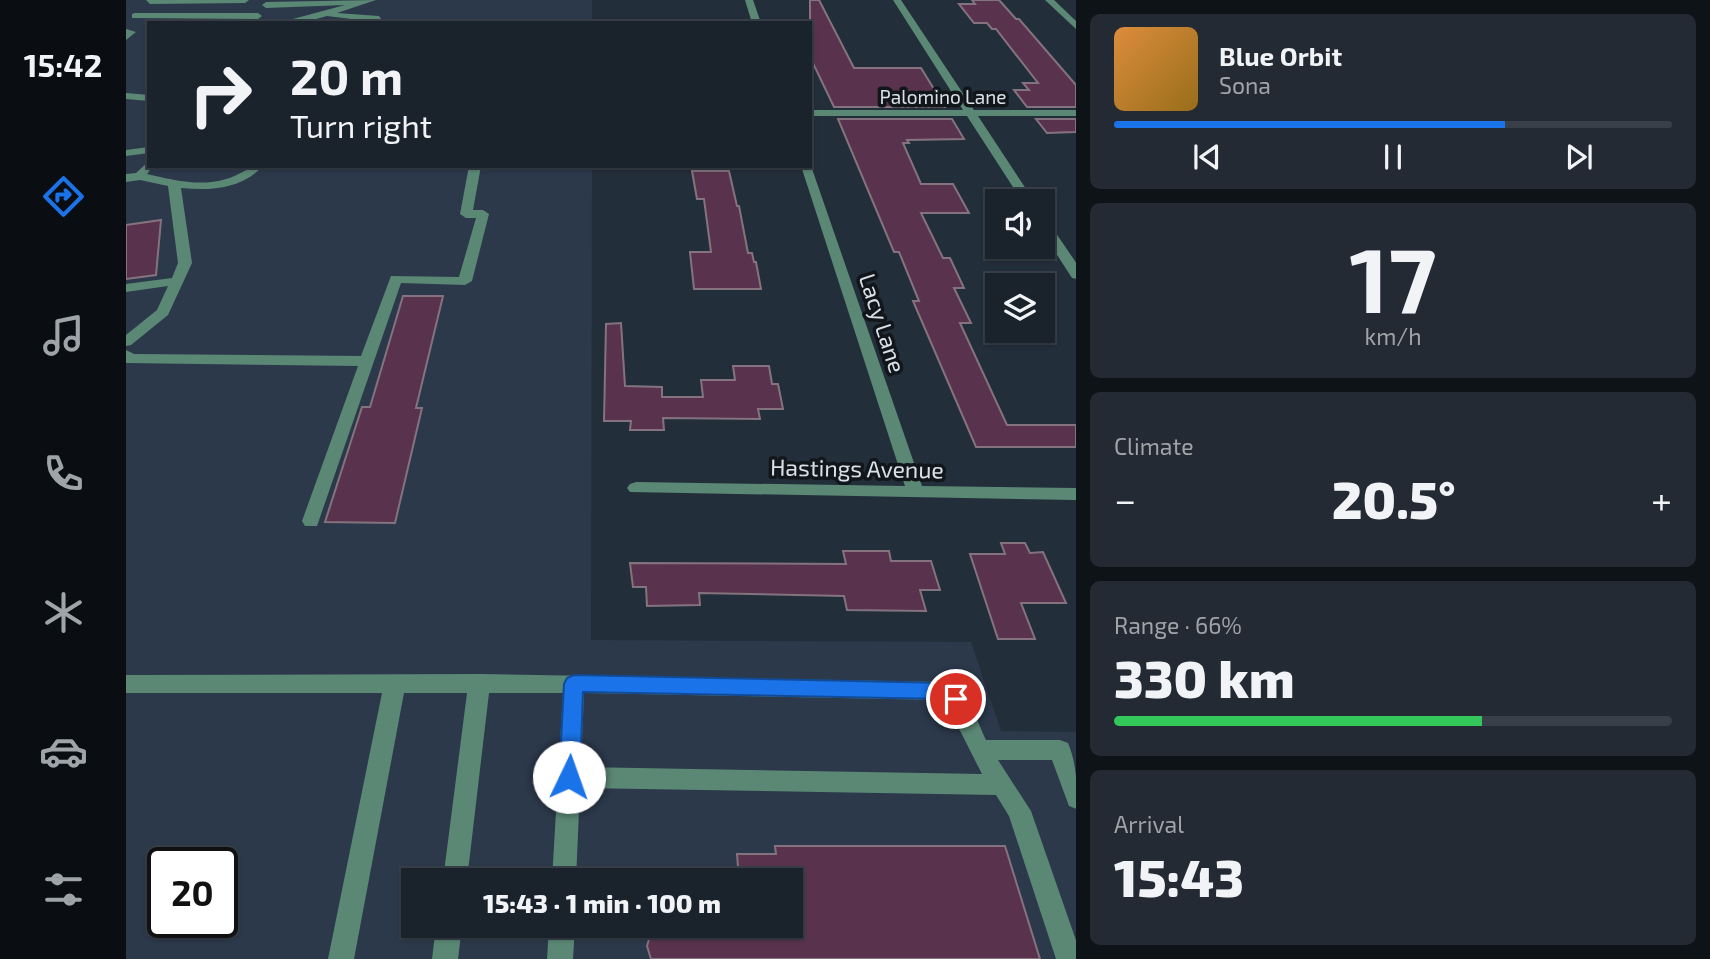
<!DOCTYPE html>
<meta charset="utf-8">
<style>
:root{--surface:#1a222c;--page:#232a34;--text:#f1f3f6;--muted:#9fa4a9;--line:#383f48;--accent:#1a73e8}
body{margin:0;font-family:"Exo 2",sans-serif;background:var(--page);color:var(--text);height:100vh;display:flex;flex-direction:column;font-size:26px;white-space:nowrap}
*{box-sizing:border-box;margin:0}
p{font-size:23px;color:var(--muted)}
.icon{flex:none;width:38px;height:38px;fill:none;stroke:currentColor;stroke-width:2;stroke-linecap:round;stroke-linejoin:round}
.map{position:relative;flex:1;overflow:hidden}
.panel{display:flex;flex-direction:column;gap:14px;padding:14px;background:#0e1318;width:634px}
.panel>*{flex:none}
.guide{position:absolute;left:21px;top:21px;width:665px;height:147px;border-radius:0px;box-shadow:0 2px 5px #0004,0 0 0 2px var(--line);background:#1a222c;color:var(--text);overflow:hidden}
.controls{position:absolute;left:859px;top:189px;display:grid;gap:14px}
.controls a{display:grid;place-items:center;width:70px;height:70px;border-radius:0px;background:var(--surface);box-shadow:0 2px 5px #0004,0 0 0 2px var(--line);font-size:35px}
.speed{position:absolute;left:21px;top:847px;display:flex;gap:14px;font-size:35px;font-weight:700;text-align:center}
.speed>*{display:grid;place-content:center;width:91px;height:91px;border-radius:50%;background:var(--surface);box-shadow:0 2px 5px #0004,0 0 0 2px var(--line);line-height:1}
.speed .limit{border:4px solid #111;border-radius:10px;background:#fff;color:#111}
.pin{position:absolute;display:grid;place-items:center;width:60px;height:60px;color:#fff;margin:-30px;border:4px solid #fff;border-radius:50%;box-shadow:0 2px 7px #0007}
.me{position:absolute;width:77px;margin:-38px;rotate:3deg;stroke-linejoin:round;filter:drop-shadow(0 0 5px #0008)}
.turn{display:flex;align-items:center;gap:24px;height:147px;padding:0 28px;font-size:32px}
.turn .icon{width:91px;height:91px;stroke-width:2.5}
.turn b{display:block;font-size:49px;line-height:60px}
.big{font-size:52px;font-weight:800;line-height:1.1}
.panel .widget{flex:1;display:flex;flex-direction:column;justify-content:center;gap:10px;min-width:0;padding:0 24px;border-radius:10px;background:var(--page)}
.panel .dial{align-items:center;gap:0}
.dial b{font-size:91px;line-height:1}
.song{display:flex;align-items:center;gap:21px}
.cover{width:84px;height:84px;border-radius:10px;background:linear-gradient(135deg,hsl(30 70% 55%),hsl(40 70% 35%))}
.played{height:7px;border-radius:4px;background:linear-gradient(90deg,var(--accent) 70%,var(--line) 70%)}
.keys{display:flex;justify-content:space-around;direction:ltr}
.heat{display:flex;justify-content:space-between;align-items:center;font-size:38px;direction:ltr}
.charge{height:10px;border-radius:5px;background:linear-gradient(90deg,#34c759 66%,var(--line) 0)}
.trip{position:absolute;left:275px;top:868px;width:402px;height:70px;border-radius:0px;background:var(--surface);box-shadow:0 2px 5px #0004,0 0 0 2px var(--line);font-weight:800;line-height:70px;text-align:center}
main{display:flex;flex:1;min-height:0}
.tab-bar{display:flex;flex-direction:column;width:126px;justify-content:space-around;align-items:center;background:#0a0e12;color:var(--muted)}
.tab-bar .icon{width:49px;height:49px}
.tab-bar .active{color:var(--accent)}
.tab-bar b{font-size:32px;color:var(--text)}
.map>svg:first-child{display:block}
.built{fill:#2c394b;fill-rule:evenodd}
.building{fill:#59334d;stroke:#84737e;stroke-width:2}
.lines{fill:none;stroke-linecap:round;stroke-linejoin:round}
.minor{fill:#5b8875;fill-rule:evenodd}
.route{fill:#1a73e8;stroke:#114b97;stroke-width:2}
.labels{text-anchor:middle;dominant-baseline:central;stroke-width:7;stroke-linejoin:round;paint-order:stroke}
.far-street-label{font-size:19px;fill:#dae0e9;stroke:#11161b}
.street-label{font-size:23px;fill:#dae0e9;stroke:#11161b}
</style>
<main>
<nav class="tab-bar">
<b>15:42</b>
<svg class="icon active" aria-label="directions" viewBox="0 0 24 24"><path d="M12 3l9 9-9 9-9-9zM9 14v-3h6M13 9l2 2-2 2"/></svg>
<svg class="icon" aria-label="music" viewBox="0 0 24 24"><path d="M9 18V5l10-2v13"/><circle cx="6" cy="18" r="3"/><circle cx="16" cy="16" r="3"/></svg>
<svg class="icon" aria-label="phone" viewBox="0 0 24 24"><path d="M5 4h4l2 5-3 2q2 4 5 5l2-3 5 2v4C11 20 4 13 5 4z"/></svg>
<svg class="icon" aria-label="climate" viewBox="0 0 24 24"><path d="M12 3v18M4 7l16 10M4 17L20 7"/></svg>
<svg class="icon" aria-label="car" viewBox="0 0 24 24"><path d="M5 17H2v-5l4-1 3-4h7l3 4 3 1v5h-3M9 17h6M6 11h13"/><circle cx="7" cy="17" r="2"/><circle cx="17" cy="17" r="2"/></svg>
<svg class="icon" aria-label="filters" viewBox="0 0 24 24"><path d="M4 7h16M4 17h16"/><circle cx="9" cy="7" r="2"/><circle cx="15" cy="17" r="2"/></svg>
</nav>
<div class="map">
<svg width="951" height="959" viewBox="0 0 951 959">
<rect width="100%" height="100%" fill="#232e3b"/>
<path class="built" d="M 0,0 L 466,0 L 466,23 L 23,23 L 23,166 L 466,166 L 465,640 L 845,642 L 875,731 L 950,732 L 950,959 L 0,959 ZM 37,863 L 96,863 L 96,922 L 37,922 ZM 287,880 L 665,880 L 665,926 L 287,926 Z"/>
<g class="building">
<path d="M 684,0 L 693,0 L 728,68 L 795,68 L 819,107 L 708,107 L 684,57 Z"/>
<path d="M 846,0 L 873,0 L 890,19 L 893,19 L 950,85 L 950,107 L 901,107 L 888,90 L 903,90 L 897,83 L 912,83 L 870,29 L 866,29 L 861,23 L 848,23 L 833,4 L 849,4 Z"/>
<path d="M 712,119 L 826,119 L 838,139 L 781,140 L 783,143 L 777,143 L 795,184 L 827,184 L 843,213 L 795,213 L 817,258 L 824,258 L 838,288 L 828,288 L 845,323 L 834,323 L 881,425 L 950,425 L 950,447 L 850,447 L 787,301 L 793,301 L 773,252 L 768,252 Z"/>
<path d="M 910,119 L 950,119 L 950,132 L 921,133 Z"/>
<path d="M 566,171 L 603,171 L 611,206 L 613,206 L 622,253 L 626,253 L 628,262 L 630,262 L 635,289 L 568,289 L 564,252 L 585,252 L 578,199 L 571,199 Z"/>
<path d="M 35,220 L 30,275 L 0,279 L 0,225 Z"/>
<path d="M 277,296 L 317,296 L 290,408 L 296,408 L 269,523 L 199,522 L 236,407 L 244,407 Z"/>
<path d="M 495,323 L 499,386 L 536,387 L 536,397 L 577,397 L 575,380 L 609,380 L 607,366 L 643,366 L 646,384 L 652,384 L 657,409 L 632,409 L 634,419 L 537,418 L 538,430 L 504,430 L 505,421 L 478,421 L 480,324 Z"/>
<path d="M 875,543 L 899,543 L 904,553 L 917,552 L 940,603 L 895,603 L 909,639 L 872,639 L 844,554 L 879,554 Z"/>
<path d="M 717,551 L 763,551 L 765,561 L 805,561 L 814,590 L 794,590 L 800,611 L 721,610 L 718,596 L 573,593 L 574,605 L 521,606 L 520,587 L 507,587 L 504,563 L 720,564 Z"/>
<path d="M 649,846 L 879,846 L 914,959 L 525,959 L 521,946 L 527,926 L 665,926 L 665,880 L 613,880 L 611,854 L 650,854 Z"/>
</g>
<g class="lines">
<g class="minor">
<path d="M 20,0 L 123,0 L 119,3 L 24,4 Z"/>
<path d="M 250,0 L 211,13 L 253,16 L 258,23 L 201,16 L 176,23 L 152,23 L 219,5 L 140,8 L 136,5 L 140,2 Z"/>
<path d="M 619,0 L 627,0 L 635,23 L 626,23 Z"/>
<path d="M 767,0 L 775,0 L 848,110 L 951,110 L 951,116 L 852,116 L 908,201 L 896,201 L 841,116 L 684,116 L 684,110 L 837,110 Z"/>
<path d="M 919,0 L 928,0 L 951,22 L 951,30 Z"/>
<path d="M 9,13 L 132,13 L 136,16 L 132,19 L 6,18 L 6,14 Z"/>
<path d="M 0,29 L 10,32 L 0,40 Z"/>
<path d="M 0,93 L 23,95 L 23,101 L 0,99 Z"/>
<path d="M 23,147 L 23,153 L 0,156 L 0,150 Z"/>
<path d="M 23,161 L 23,166 L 27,166 L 21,174 C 46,180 75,187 100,179 C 115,175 121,166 137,166 C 115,189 85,191 55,188 L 66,263 L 42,315 L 5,345 L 0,346 L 0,335 L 31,310 L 42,286 L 0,292 L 0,284 L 46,278 L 52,263 L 42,186 L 14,180 L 0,182 L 0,174 L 10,173 Z"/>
<path d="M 684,163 L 796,486 L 951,488 L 951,500 L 504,492 L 501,488 L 504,484 L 510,482 L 779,486 L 675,166 L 684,166 Z"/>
<path d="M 343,166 L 355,166 L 347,210 L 357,210 L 363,214 L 346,281 L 339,285 L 275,283 L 191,526 L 179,526 L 176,521 L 232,366 L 0,363 L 0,350 L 8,354 L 235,356 L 265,276 L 333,277 L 350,218 L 340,218 L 334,214 Z"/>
<path d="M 917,219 L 921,220 L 951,264 L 951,279 L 946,278 L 917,233 Z"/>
<path d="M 353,674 L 819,682 C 842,690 850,719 860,740 L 934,740 L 942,743 C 951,765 951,785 951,809 L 943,806 L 926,760 L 872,760 L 905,811 L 951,943 L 951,959 L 930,959 L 883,816 L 870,795 L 454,788 L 450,880 L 426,880 L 437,693 L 363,693 L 341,880 L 317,880 L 341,693 L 278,693 L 228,959 L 202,959 L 256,693 L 0,693 L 0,675 ZM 458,693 L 815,700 L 821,705 L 856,774 L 455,767 Z"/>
<path d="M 310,926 L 336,926 L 332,959 L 306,959 Z"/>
<path d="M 423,926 L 449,926 L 447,959 L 421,959 Z"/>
</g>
</g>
<path class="route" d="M 448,675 L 820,683 L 836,693 L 839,699 L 836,705 L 830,707 L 816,699 L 457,692 L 454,777 L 451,783 L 443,786 L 436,783 L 433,777 L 438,684 L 441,678 Z"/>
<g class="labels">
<g class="far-street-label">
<text x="817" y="96">Palomino Lane</text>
</g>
<g class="street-label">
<text transform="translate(757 323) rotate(72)">Lacy Lane</text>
<text transform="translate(731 468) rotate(1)">Hastings Avenue</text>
</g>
</g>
</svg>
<div class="controls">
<a><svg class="icon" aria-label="sound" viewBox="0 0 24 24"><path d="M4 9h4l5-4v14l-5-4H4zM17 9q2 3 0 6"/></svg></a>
<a><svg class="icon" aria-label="layers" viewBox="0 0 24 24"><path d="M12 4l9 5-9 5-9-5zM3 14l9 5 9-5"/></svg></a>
</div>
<div class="speed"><div class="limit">20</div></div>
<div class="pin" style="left:830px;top:699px;background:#d93025"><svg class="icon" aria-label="arrive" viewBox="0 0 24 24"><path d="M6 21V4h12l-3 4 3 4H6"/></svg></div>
<svg class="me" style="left:443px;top:777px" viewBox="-20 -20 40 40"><circle r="19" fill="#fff"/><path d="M0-13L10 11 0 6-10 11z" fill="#1a73e8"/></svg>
<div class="trip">15:43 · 1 min · 100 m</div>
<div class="guide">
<div class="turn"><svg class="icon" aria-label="right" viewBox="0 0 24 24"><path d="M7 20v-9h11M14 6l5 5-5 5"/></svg><div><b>20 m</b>Turn right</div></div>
</div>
</div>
<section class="panel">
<div class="widget">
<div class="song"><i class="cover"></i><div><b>Blue Orbit</b><p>Sona</p></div></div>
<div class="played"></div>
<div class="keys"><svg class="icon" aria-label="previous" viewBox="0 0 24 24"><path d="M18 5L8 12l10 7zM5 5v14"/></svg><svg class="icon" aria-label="pause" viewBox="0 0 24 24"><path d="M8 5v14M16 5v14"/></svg><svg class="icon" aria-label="next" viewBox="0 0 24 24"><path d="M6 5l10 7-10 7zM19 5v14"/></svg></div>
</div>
<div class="widget dial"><b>17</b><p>km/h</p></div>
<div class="widget"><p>Climate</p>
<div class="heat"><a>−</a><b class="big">20.5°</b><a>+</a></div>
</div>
<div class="widget"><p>Range · 66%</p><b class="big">330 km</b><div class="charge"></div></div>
<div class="widget"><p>Arrival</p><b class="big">15:43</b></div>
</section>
</main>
